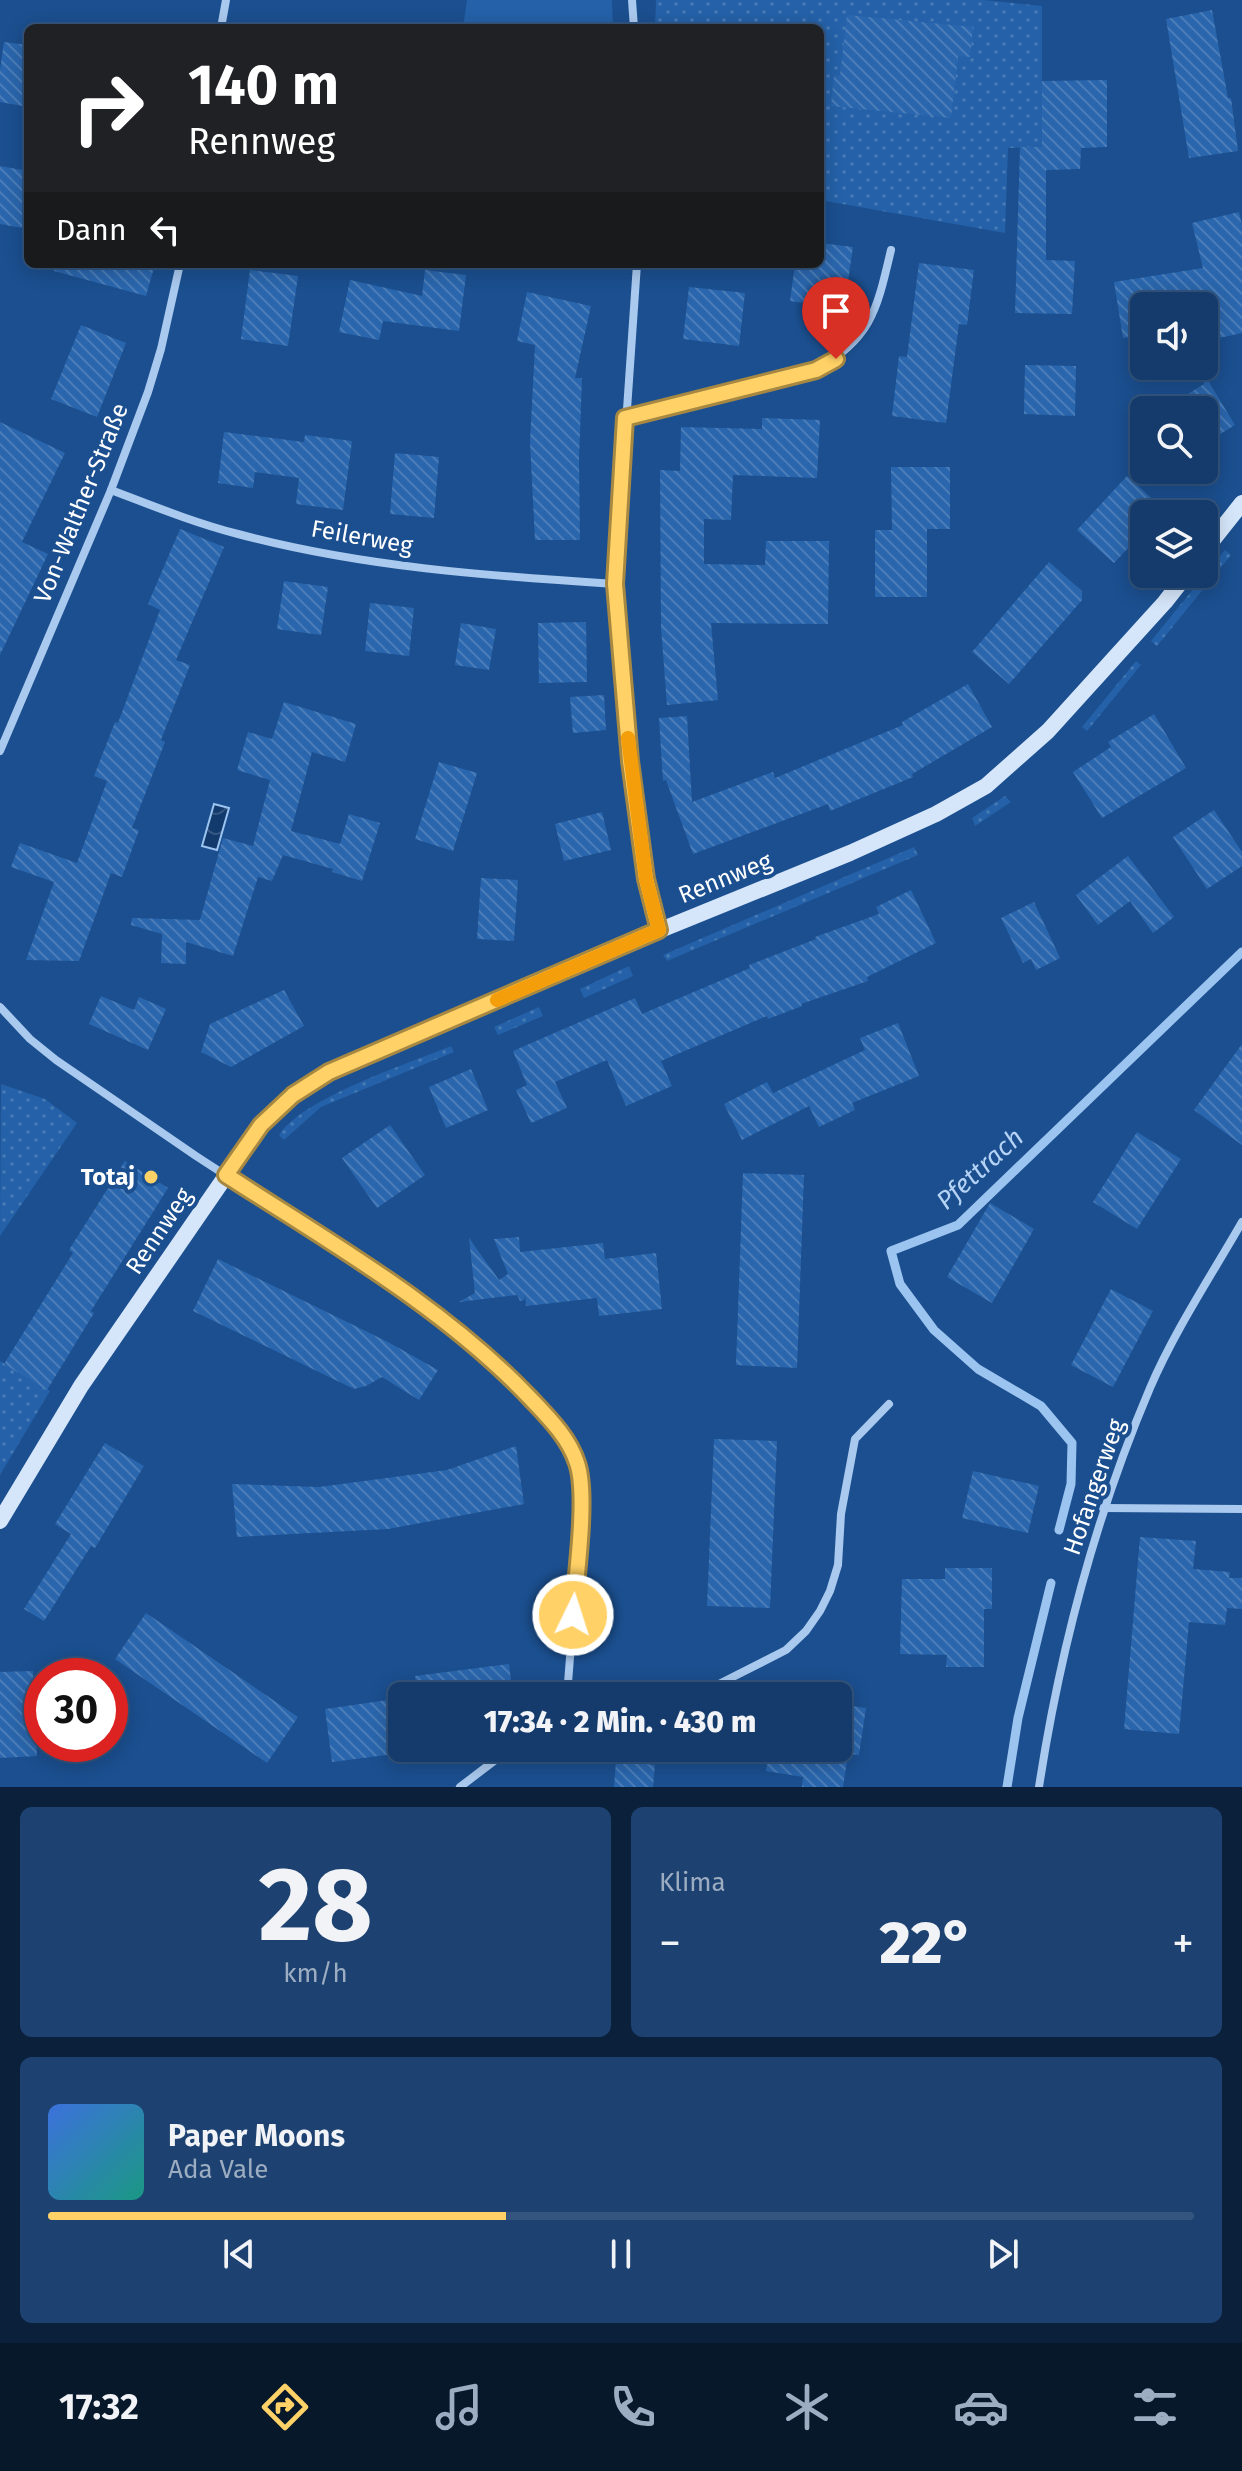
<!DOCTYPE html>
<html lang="de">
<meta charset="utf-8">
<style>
:root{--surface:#143b6b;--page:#1d4271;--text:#f1f3f6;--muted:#9dadc1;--line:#33557e;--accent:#ffd166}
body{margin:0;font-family:"Fira Sans",sans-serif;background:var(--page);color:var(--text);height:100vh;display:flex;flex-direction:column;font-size:30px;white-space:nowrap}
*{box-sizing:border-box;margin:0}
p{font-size:26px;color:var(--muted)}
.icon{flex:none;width:44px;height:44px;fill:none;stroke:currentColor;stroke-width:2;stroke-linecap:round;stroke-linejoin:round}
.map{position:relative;height:1787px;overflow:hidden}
.details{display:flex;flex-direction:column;gap:20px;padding:20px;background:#0b203b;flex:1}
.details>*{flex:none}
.top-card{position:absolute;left:24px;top:24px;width:800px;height:244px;border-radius:12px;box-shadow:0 4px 20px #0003,0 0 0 2px var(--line);background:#202124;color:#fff;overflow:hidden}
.tools{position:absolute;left:1130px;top:292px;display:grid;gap:16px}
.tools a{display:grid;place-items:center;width:88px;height:88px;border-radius:12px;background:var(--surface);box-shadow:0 4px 20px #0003,0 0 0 2px var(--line);font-size:40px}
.speed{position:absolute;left:24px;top:1658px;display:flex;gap:16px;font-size:40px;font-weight:700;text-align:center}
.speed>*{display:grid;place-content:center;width:104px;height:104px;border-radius:50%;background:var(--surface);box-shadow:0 4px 20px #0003,0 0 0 2px var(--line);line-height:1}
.speed .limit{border:12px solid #d22;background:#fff;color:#111}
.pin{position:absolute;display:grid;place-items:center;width:68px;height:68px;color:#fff;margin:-82px -34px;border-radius:50% 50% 50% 0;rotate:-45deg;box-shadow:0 0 8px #0007}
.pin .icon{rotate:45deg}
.me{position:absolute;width:88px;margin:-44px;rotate:4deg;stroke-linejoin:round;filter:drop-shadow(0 0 6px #0008)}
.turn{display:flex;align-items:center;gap:28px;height:168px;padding:0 32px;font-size:36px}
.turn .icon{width:104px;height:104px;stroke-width:2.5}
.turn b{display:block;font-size:56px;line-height:68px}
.then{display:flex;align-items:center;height:76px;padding:0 32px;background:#0003;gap:16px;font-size:30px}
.big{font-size:60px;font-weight:800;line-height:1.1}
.details .card{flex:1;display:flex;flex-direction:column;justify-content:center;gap:12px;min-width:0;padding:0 28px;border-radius:12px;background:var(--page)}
.details .dial{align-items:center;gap:0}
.dial b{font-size:104px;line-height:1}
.song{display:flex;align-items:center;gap:24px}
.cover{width:96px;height:96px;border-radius:12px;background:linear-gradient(135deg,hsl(220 70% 55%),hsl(170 70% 35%))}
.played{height:8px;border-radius:4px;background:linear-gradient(90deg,var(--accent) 40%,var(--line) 40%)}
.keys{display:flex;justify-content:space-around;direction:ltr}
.heat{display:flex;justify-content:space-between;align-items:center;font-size:44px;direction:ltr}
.details .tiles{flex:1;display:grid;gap:20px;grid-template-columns:1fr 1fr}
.card:last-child{grid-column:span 2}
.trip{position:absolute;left:388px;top:1682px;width:464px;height:80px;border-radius:12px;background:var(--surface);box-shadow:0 4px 20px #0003,0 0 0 2px var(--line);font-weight:800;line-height:80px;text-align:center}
.menu{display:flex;height:128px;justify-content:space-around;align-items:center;background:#08182b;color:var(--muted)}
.menu .icon{width:56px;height:56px}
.menu .current{color:var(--accent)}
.menu b{font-size:36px;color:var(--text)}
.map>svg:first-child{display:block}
.grass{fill:url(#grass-dots)}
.garden{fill:#2461a8}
.water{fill:url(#water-waves);stroke:#9cc4f0;stroke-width:2}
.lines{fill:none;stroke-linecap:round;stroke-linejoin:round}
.stream{stroke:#9cc4f0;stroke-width:9}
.building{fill:url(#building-back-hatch)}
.street{stroke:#a9c9ee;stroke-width:8}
.secondary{stroke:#d6e6fa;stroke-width:16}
.route-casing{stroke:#a68842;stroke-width:20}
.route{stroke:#ffd166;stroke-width:14}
.slow{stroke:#f59e0b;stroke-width:14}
.poi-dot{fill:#ffd166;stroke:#1b4f8f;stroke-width:3}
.labels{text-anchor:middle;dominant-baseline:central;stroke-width:8;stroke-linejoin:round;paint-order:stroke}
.street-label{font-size:24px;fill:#fff;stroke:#1b4f8f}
.poi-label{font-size:24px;font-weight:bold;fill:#fff;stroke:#1b4f8f;text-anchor:end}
.water-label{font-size:26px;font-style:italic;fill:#b5d3f5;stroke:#1b4f8f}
</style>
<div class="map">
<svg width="1242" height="1787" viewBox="0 0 1242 1787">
<defs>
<pattern id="grass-dots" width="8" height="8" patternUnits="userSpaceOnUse" patternTransform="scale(2)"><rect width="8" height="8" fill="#2461a8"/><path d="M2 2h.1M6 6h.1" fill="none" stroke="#4579b5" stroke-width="1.8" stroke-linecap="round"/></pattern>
<pattern id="water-waves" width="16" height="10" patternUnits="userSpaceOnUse" patternTransform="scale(2)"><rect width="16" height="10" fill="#123a6d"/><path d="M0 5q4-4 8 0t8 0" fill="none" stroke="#365883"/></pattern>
<pattern id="building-back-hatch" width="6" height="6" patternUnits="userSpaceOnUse" patternTransform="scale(2)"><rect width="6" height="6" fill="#2a66ad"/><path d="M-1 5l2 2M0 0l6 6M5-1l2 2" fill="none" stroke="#4a7db9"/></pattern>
</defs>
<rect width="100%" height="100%" fill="#1b4f8f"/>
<g class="grass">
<path d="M 656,0 L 984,0 L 1042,6 L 1042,147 L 1008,148 L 1005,233 L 820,200 L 820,28 L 655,28 Z"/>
<path d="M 1225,550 L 1231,555 L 1157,646 L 1151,641 Z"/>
<path d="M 1136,661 L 1141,665 L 1087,731 L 1082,727 Z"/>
<path d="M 1005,796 L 1011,802 L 975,826 L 972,818 Z"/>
<path d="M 914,847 L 918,855 L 667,961 L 663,955 Z"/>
<path d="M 629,966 L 633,976 L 584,998 L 580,989 Z"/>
<path d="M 539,1007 L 543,1016 L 498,1035 L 494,1027 Z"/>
<path d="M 451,1046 L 454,1052 L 321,1107 L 284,1140 L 279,1135 C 303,1098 407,1064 451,1046 Z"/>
<path d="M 1,1084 L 45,1099 L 77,1123 L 0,1236 Z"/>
<path d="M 0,1361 L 50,1391 L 0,1475 Z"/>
</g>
<path class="garden" d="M 467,0 L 612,0 L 613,28 L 463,28 Z"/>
<path class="water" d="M 214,804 L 229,808 L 217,850 L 202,846 Z"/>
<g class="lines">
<g class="stream">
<path d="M 1059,1530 L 1071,1484 L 1072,1443 L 1041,1406 L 978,1369 L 934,1330 L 900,1284 L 891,1251 L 958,1225 L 1242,952"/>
<path d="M 1007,1787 L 1018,1718 L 1051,1583"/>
</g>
</g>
<g class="building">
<path d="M 1212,10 L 1228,98 L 1231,98 L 1238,151 L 1189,158 L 1166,19 Z"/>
<path d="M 847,15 L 973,27 L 970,57 L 958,56 L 951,118 L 831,106 L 834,75 L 840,76 Z"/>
<path d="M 4,42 L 28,45 L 28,107 L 0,102 L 0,70 Z"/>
<path d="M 1107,80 L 1107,147 L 1081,148 L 1080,169 L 1046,170 L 1046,260 L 1075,261 L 1072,314 L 1015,313 L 1020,147 L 1042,147 L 1042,81 Z"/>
<path d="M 0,166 L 28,171 L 28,229 L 0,224 Z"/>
<path d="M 1239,212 L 1242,225 L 1242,333 L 1219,338 L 1211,306 L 1144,306 L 1144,335 L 1123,338 L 1114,282 L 1203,268 L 1192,223 Z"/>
<path d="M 820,243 L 853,247 L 844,308 L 790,301 L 795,264 L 820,264 Z"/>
<path d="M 919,263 L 974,270 L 967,325 L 959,324 L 946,423 L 892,416 L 899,356 L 907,357 Z"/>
<path d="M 55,264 L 155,264 L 146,296 L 54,271 Z"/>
<path d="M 250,270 L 298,276 L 288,346 L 241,339 Z"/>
<path d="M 425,270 L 466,275 L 459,331 L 383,321 L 379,340 L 339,332 L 350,280 L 422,296 Z"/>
<path d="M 689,287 L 745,293 L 739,346 L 683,339 Z"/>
<path d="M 527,292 L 591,306 L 575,378 L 582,378 L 579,460 L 580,540 L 535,540 L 530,442 L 535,345 L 517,341 Z"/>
<path d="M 81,325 L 126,343 L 97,417 L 51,399 Z"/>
<path d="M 1025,365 L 1076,366 L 1075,416 L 1024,414 Z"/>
<path d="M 1204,374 L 1235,425 L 1204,444 L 1204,410 L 1162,410 L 1204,384 Z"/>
<path d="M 762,418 L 820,420 L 817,478 L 733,475 L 731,520 L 704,519 L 704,564 L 765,565 L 766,541 L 829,541 L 828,624 L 711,623 L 718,700 L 667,705 L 661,628 L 660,470 L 680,471 L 681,427 L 762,429 Z"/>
<path d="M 0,422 L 65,453 L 22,542 L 48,554 L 0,655 Z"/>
<path d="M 224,432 L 304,442 L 305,435 L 352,441 L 343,510 L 296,504 L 299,478 L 255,472 L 253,488 L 218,483 Z"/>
<path d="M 395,453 L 439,457 L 434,518 L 390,514 Z"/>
<path d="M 891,467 L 950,467 L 950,529 L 927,529 L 927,597 L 875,597 L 875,530 L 892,530 Z"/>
<path d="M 1127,476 L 1169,514 L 1144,514 L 1144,531 L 1114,563 L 1077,530 Z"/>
<path d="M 180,529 L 224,547 L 176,660 L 190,665 L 161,740 L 165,742 L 132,828 L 139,830 L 122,877 L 111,873 L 79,961 L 26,960 L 54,882 L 11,867 L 20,843 L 77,863 L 107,781 L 94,776 L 115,722 L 118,723 L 160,610 L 148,604 Z"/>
<path d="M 1049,562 L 1082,591 L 1082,600 L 1009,684 L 972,652 Z"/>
<path d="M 284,581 L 328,587 L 321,635 L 277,629 Z"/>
<path d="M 370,603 L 414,608 L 409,656 L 365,651 Z"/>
<path d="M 586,622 L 587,682 L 539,683 L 538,623 Z"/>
<path d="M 461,623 L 496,629 L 489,670 L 455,665 Z"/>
<path d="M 968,684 L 992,727 L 912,774 L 913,777 L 830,811 L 828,804 L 693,854 L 666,780 L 663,781 L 659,718 L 687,716 L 692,802 L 773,772 L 775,778 L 903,725 L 902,722 Z"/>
<path d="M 604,695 L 606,730 L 573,733 L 570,697 Z"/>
<path d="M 284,702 L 356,724 L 345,762 L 312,752 L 291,831 L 340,844 L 349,814 L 380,823 L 362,881 L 332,872 L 333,869 L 283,855 L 272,881 L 258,877 L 233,956 L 186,942 L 186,964 L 161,963 L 162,934 L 131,925 L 132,918 L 200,920 L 223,838 L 253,846 L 270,780 L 237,770 L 248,732 L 272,739 Z"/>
<path d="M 1154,714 L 1186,768 L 1102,818 L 1073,772 L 1111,747 L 1108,742 Z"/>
<path d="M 439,762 L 477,773 L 453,851 L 415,839 Z"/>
<path d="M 1214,810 L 1242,852 L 1242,866 L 1207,889 L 1173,837 Z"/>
<path d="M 602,812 L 611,850 L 564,861 L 555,824 Z"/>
<path d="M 1128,856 L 1174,917 L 1153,933 L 1130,901 L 1098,925 L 1076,895 Z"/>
<path d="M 481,878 L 518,880 L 514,941 L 477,939 Z"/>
<path d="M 911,890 L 936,943 L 867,977 L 868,981 L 801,1004 L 802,1006 L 768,1019 L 767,1016 L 661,1061 L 672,1086 L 626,1106 L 607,1060 L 555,1082 L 567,1108 L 531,1123 L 516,1090 L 527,1085 L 513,1051 L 635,998 L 642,1014 L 750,968 L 749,965 L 816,939 L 815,937 L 879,914 L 876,907 Z"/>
<path d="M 1034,902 L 1060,958 L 1036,970 L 1031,959 L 1023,963 L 1001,918 Z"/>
<path d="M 284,990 L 304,1026 L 231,1067 L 201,1052 L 210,1024 Z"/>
<path d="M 101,996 L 134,1010 L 139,997 L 166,1009 L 148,1050 L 89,1024 Z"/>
<path d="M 898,1023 L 919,1076 L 852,1103 L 855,1110 L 819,1127 L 809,1106 L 742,1140 L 724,1104 L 767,1082 L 773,1093 L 865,1050 L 860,1038 Z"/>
<path d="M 1242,1044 L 1242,1145 L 1194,1110 Z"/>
<path d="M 471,1069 L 488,1110 L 446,1128 L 429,1087 Z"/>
<path d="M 390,1125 L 425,1175 L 377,1208 L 342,1158 Z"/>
<path d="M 1137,1132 L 1181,1159 L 1137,1229 L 1093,1202 Z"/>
<path d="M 125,1161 L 168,1188 L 91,1311 L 94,1313 L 47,1390 L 4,1364 L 73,1253 L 69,1250 Z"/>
<path d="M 743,1173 L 804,1175 L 797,1368 L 736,1365 Z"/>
<path d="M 990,1203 L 1034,1229 L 992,1303 L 947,1277 Z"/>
<path d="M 519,1237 L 520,1252 L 603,1243 L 605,1259 L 656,1253 L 662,1309 L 599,1316 L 597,1298 L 526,1306 L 525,1295 L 524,1300 L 520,1301 L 517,1295 L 459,1302 L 475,1293 L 469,1238 L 499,1280 L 508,1274 L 494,1239 Z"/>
<path d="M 218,1259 L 388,1342 L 438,1370 L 419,1400 L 382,1377 L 366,1386 L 354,1389 L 193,1311 Z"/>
<path d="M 1111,1289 L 1153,1311 L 1113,1387 L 1071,1365 Z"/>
<path d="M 714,1439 L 777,1441 L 770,1608 L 707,1606 Z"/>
<path d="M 105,1443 L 144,1466 L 95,1548 L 91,1546 L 44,1621 L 24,1609 L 71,1534 L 55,1524 Z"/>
<path d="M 516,1446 L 524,1504 L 388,1529 L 237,1537 L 232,1484 L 319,1487 L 447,1470 Z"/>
<path d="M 973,1471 L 1039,1486 L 1028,1533 L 962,1518 Z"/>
<path d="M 1140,1537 L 1196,1541 L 1193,1569 L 1230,1572 L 1229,1578 L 1242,1578 L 1242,1609 L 1227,1608 L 1225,1625 L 1189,1622 L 1179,1734 L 1124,1729 Z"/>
<path d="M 945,1568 L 992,1568 L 992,1609 L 984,1609 L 984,1667 L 946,1667 L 947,1655 L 900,1654 L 902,1579 L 945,1579 Z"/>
<path d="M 146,1613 L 298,1717 L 267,1763 L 115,1659 Z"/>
<path d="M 509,1664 L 513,1696 L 418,1696 L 415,1676 Z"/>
<path d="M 33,1671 L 37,1756 L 0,1758 L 0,1672 Z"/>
<path d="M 402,1698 L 402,1753 L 332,1762 L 325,1709 Z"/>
<path d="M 838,1704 L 866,1708 L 859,1755 L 848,1754 L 843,1787 L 802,1787 L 803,1777 L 766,1771 L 769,1748 L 838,1748 Z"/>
<path d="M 616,1761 L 655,1765 L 653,1787 L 614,1787 Z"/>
</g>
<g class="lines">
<g class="street">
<path d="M 632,0 L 634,28"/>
<path d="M 221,28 L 226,0"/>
<path d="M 637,264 L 615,584 L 630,761 L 646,879 L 659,930"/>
<path d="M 625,418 L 816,370 C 872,338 877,309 891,250"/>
<path d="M 111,490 C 153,506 195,523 238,534 C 361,567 489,576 615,584"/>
<path d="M 0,751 L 111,490 L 148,392 L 161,349 L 180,264"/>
<path d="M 0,1007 L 30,1039 L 56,1060 L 196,1156 L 405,1292 L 454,1329 L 515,1382 L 552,1420 L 573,1451 L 579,1467 L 580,1528 L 567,1696"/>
<path d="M 1103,1508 L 1242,1509"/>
<path d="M 683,1696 L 717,1685 L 786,1650 L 806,1631 L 820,1611 L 830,1591 L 838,1565 L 841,1514 L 855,1439 L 889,1404"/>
<path d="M 460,1787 L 498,1758 L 519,1748"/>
<path d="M 1039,1787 C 1060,1650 1096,1515 1150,1388 C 1175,1330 1211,1276 1242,1222"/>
</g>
<g class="secondary">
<path d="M 1204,551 L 1242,503"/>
<path d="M 0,1521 L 81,1386 L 261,1125 L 293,1095 L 329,1072 L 636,940 L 850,853 L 936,814 L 986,786 L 1048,731 L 1165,602 L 1187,574"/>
</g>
</g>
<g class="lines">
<g class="route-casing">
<path id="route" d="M 573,1615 C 576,1579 588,1494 577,1463 C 569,1438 549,1418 531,1399 C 444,1307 331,1243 226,1175 L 261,1125 L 293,1095 L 329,1072 L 659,930 L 646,879 L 630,761 L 615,584 L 625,418 L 816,370 L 836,359"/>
</g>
<use href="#route" class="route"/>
<path class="slow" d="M 497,1000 L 659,930 L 646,879 L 628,738"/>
</g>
<circle class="poi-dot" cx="151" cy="1177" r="8"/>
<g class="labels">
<g class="street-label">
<text transform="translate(81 503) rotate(-68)">Von-Walther-Straße</text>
<text transform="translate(362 537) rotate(10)">Feilerweg</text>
<text transform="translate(725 878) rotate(-22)">Rennweg</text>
<text transform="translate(159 1231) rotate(-56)">Rennweg</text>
<text transform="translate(1094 1487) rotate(-71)">Hofangerweg</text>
</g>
<g class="poi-label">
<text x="135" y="1177">Totaj</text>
</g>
<g class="water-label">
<text transform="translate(980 1169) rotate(-42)">Pfettrach</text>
</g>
</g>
</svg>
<div class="tools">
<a><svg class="icon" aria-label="sound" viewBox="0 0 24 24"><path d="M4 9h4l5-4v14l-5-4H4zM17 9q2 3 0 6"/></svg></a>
<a><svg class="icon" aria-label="search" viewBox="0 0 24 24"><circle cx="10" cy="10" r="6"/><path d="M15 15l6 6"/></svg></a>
<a><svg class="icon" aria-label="layers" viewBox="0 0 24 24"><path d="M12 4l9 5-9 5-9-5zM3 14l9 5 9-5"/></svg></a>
</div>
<div class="speed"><div class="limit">30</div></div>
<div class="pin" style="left:836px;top:359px;background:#d93025"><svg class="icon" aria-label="arrive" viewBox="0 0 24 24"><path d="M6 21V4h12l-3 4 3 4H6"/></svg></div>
<svg class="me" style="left:573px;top:1615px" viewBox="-20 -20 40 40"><circle r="17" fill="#ffd166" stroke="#fff" stroke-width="3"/><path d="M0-11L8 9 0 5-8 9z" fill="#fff"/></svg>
<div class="trip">17:34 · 2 Min. · 430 m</div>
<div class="top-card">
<div class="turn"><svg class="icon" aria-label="right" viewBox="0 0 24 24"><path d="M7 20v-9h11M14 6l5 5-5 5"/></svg><div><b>140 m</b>Rennweg</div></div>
<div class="then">Dann<svg class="icon" aria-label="left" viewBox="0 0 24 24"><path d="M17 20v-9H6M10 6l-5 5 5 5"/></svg></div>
</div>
</div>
<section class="details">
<div class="tiles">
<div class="card dial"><b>28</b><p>km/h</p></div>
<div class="card"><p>Klima</p>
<div class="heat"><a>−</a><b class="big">22°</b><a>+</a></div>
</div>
<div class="card">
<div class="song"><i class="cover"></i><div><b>Paper Moons</b><p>Ada Vale</p></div></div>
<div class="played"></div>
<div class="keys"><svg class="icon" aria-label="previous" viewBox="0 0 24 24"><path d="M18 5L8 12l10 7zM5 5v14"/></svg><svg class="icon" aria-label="pause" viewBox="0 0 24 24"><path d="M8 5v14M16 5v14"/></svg><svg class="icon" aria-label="next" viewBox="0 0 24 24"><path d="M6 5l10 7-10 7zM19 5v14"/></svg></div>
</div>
</div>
</section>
<nav class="menu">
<b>17:32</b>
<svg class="icon current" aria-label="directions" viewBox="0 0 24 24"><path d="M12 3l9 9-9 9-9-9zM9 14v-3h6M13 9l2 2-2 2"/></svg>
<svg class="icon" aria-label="music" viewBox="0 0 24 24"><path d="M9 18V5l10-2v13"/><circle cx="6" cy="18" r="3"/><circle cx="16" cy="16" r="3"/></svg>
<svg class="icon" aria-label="phone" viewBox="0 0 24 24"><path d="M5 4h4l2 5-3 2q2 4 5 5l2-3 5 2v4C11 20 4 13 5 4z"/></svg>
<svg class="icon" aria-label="climate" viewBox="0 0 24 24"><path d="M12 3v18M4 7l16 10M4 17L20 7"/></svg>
<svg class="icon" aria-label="car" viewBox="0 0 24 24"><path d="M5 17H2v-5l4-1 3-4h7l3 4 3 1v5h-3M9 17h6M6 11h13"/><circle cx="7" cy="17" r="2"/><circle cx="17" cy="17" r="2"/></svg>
<svg class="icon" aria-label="filters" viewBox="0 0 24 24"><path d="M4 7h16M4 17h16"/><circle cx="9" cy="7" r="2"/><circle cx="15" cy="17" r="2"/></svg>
</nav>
